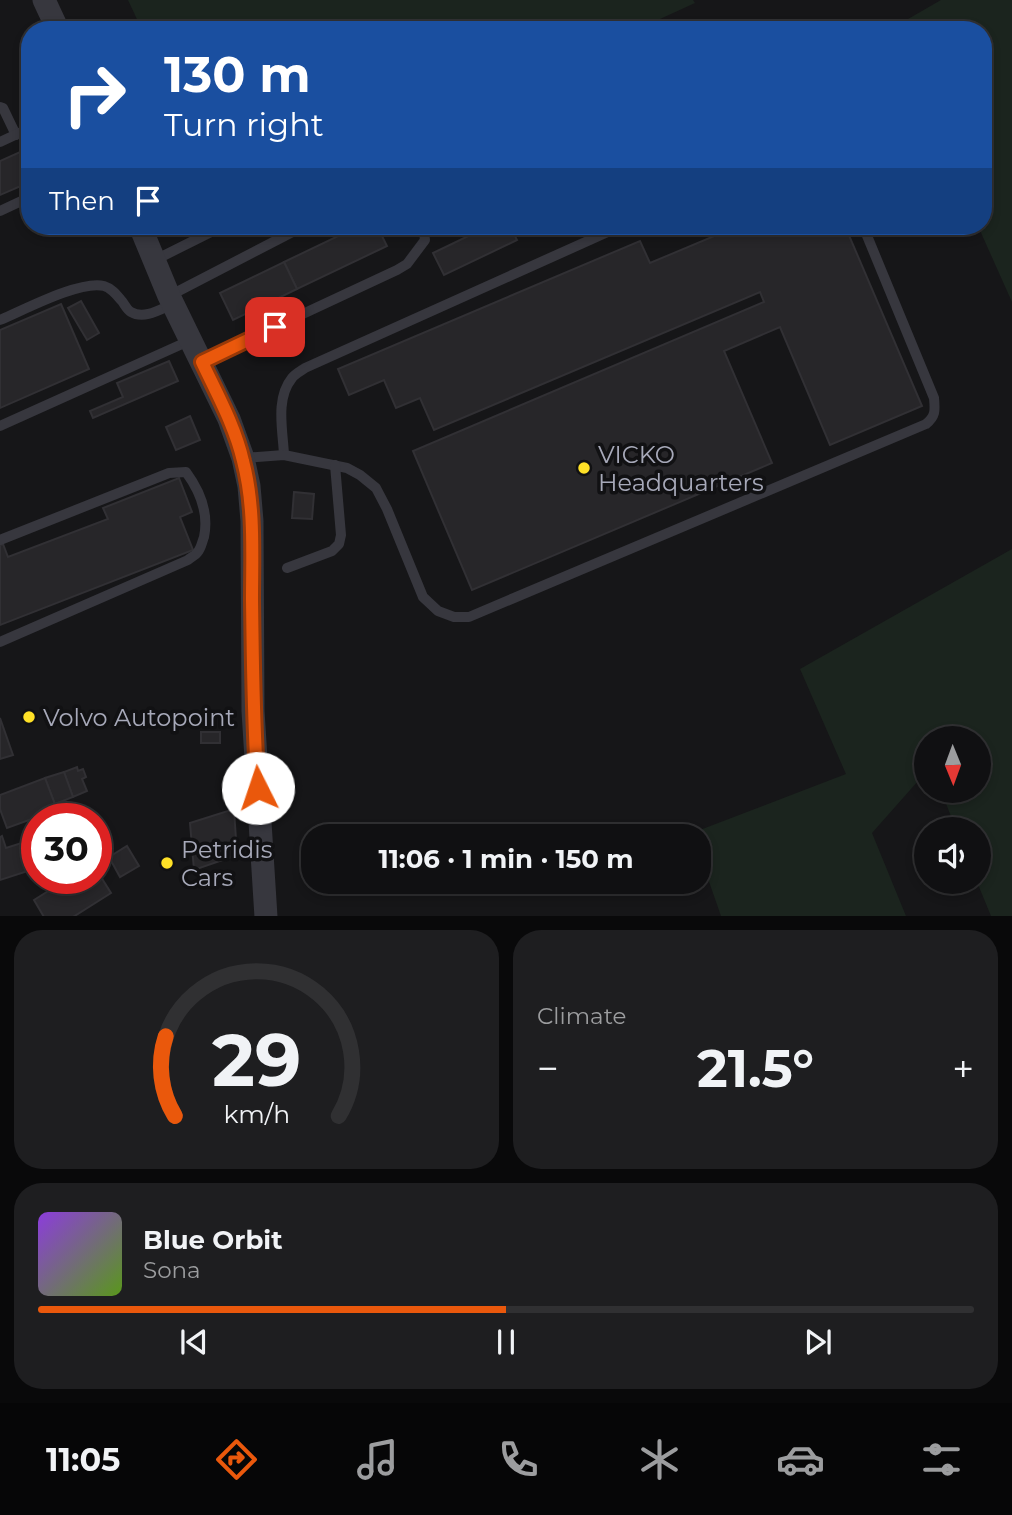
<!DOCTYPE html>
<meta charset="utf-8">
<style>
:root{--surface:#101012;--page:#1e1e20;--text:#f1f3f6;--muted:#9c9d9f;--line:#303032;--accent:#ea580c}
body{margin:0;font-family:Montserrat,sans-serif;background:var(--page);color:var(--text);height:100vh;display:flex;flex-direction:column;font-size:26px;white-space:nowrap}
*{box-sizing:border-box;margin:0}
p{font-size:23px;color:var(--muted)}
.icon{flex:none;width:38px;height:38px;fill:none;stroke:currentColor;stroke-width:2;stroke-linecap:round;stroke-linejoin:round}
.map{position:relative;height:916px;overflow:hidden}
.details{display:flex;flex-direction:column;gap:14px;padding:14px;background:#09090a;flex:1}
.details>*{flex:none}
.guide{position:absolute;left:21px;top:21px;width:971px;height:214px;border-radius:28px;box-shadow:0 4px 10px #0003,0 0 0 2px var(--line);background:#1a4fa0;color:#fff;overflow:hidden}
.needle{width:46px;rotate:179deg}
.buttons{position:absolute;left:914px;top:726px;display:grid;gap:14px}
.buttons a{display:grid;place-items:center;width:77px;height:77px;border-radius:50%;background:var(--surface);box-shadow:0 4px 10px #0003,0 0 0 2px var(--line);font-size:35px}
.speed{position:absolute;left:21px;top:803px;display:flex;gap:14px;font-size:35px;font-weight:700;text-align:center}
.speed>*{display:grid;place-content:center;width:91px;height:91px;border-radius:50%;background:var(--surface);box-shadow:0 4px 10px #0003,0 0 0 2px var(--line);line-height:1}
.speed .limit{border:10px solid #d22;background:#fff;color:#111}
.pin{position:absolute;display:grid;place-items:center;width:60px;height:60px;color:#fff;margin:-30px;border-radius:14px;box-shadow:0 4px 10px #0006}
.me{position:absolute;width:77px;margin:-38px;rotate:356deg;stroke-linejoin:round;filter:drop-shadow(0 0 5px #0008)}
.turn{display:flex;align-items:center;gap:24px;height:147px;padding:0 28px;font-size:32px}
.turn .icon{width:91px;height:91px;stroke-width:2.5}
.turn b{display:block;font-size:49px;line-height:60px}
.then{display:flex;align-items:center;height:66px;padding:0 28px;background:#0003;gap:14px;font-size:26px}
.big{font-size:52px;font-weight:700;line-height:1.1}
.details .tile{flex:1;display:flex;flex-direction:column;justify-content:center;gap:10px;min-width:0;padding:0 24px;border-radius:28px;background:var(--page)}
.details .dial{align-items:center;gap:0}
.dial svg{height:182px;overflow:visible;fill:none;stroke:var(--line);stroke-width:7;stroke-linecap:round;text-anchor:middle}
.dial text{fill:var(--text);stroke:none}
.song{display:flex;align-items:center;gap:21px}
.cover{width:84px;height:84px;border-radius:10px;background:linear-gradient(135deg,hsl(270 70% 55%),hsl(90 70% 35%))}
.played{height:7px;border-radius:4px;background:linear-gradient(90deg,var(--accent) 50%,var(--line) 50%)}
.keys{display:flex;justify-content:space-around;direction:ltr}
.heat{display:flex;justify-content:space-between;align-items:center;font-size:38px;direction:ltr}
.details .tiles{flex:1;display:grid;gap:14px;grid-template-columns:1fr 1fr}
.tile:last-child{grid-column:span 2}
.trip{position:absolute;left:301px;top:824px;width:410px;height:70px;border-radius:28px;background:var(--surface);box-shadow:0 4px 10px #0003,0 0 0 2px var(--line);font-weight:700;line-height:70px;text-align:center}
.tabs{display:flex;height:112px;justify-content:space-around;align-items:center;background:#060607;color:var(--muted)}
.tabs .icon{width:49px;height:49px}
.tabs .current{color:var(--accent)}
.tabs b{font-size:32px;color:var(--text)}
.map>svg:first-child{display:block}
.green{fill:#1b241e}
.building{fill:#272629;stroke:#313034;stroke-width:2}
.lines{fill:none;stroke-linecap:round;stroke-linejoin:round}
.service{stroke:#37373e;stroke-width:10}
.minor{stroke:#37373e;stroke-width:23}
.route-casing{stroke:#983908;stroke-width:18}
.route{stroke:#ea580c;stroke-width:12}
.poi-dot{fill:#ffe127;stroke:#111113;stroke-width:2.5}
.labels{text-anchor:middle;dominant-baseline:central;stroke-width:7;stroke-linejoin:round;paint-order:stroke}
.poi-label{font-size:24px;fill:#a7a9b9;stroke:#111113;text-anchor:start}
</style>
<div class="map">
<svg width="1012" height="917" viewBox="0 0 1012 917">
<rect width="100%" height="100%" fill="#161618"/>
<g class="green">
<path d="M 128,0 L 693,0 L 695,3 L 636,30 L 142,30 Z"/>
<path d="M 941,0 L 1012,0 L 1012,302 L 978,226 L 984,226 L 984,30 L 889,30 Z"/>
<path d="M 1012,549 L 1012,916 L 991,916 L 977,882 L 978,830 L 956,829 L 941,791 L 978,791 L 978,738 L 926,738 L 926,772 L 872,833 L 906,916 L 721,916 L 698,850 L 698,836 L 693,836 L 692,833 L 846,774 L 800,669 Z"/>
</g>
<g class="building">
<path d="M 29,148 L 30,182 L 0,195 L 0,161 Z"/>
<path d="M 359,226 L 377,226 L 387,246 L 297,289 L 284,262 Z"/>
<path d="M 489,226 L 510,226 L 517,240 L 444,275 L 433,253 Z"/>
<path d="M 738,226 L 845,226 L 922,406 L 830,445 L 780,327 L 724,351 L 772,463 L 472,590 L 413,451 L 764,302 L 760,292 L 434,430 L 420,398 L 396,408 L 384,380 L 349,395 L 338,369 L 640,241 L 650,263 Z"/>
<path d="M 284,262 L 297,289 L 233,320 L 220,293 Z"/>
<path d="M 81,301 L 99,333 L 87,340 L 68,308 Z"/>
<path d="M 61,304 L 89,369 L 0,408 L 0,330 Z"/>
<path d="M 169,361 L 178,381 L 93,418 L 90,411 L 123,397 L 117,383 Z"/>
<path d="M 190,416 L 200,440 L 176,450 L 166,427 Z"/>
<path d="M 179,478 L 192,512 L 180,517 L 193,550 L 0,625 L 0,545 L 3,544 L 8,557 L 108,519 L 103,508 Z"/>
<path d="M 294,492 L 314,494 L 312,519 L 292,518 Z"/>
<path d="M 0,718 L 13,755 L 0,759 Z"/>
<rect x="201" y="732" width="19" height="11"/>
<path d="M 77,767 L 78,771 L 83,769 L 86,777 L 82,779 L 87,791 L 73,797 L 64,772 Z"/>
<path d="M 64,772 L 73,797 L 55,804 L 45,778 Z"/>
<path d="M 45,778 L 57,810 L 7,828 L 0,809 L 0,795 Z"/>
<path d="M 234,809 L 237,855 L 194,870 L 190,823 Z"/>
<path d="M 2,836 L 6,848 L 37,838 L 37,868 L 0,880 L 0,837 Z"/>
<path d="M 127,846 L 139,866 L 120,877 L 109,857 Z"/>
<path d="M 96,869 L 111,893 L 73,917 L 44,917 L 34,900 L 69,878 L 96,878 Z"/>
</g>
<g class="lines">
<g class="service">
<path d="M 0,107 L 3,108 L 16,135"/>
<path d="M 0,142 L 30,128"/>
<path d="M 0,211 L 30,197"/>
<path d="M 155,260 L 223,226"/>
<path d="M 169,296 L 304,226"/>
<path d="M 0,320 C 24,310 80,280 104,286 C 111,288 116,294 121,300 C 124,303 127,310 131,312 C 144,320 161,309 173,304"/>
<path d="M 202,361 L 397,270 L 407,264 L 425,240 L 423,226"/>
<path d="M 0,426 L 191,340"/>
<path d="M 284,455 C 283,431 275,399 292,378 C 295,374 301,371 305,368 L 621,226"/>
<path d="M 243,458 L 284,455 L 347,468 L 360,475 L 376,488 L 387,509 L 423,597 L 438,611 L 454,617 L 469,617 L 926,424 C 936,416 935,410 934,398 L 863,226"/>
<path d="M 0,540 L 169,473 L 186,472 C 200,491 209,513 204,537 C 202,542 201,549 197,553 C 195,556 191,557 188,560 L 0,642"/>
<path d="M 287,568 L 332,551 L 339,544 L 341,535 L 335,465"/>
</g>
<g class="minor">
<path d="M 44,0 L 58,30"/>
<path d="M 140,226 L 169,296 L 229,419 L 243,458 L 249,486 L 252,521 L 253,711 L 266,917"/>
</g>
</g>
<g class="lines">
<g class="route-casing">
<path id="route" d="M 258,788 C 253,725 253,663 252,600 C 252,554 255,506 243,461 C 235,426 217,394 202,362 L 275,327"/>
</g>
<use href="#route" class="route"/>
</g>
<g class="poi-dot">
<circle cx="584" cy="468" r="7"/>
<circle cx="29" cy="717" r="7"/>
<circle cx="167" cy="863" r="7"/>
</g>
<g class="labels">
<g class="poi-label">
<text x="598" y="454">VICKO<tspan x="598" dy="28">Headquarters</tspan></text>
<text x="43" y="717">Volvo Autopoint</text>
<text x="181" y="849">Petridis<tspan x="181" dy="28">Cars</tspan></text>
</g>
</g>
</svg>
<div class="buttons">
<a><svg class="needle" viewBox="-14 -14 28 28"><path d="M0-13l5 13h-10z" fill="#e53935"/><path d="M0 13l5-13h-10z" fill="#9c9d9f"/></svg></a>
<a><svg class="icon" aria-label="sound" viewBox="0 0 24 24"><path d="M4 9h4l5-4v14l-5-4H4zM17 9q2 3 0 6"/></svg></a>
</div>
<div class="speed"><div class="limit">30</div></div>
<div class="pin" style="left:275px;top:327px;background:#d93025"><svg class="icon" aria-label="arrive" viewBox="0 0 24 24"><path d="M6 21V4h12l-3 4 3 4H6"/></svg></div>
<svg class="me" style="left:258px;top:788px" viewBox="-20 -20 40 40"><circle r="19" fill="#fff"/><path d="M0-13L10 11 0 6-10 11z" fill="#ea580c"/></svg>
<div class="trip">11:06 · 1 min · 150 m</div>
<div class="guide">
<div class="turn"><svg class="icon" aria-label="right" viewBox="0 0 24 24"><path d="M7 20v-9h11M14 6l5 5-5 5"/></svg><div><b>130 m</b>Turn right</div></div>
<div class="then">Then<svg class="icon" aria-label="arrive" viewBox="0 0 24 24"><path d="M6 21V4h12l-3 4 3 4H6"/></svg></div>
</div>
</div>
<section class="details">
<div class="tiles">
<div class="tile dial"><svg viewBox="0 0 100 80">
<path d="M14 69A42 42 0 1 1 86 69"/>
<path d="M14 69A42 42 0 0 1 10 34" stroke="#ea580c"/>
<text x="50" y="56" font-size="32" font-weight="700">29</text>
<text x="50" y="72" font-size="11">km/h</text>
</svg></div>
<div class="tile"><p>Climate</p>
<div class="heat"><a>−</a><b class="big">21.5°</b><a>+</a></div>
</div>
<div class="tile">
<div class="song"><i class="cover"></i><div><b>Blue Orbit</b><p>Sona</p></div></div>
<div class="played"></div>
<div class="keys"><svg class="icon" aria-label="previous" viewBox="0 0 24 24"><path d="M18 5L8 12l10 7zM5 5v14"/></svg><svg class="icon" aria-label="pause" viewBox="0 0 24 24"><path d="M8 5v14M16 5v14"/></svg><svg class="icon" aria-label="next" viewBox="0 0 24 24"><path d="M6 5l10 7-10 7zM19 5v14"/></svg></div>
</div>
</div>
</section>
<nav class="tabs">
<b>11:05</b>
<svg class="icon current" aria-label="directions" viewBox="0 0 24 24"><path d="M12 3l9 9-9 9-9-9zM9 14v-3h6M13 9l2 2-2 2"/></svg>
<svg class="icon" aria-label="music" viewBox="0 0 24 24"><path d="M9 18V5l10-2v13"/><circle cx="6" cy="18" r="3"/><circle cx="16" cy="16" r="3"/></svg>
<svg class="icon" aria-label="phone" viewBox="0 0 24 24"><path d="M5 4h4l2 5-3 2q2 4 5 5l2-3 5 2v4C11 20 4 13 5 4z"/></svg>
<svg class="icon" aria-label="climate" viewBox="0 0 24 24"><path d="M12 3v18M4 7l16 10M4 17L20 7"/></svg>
<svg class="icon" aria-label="car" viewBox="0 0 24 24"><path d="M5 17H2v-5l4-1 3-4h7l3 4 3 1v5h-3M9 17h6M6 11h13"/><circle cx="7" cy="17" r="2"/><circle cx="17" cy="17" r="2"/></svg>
<svg class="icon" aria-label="filters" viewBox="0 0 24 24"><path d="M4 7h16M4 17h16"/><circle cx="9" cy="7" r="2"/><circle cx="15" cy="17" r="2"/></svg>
</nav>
